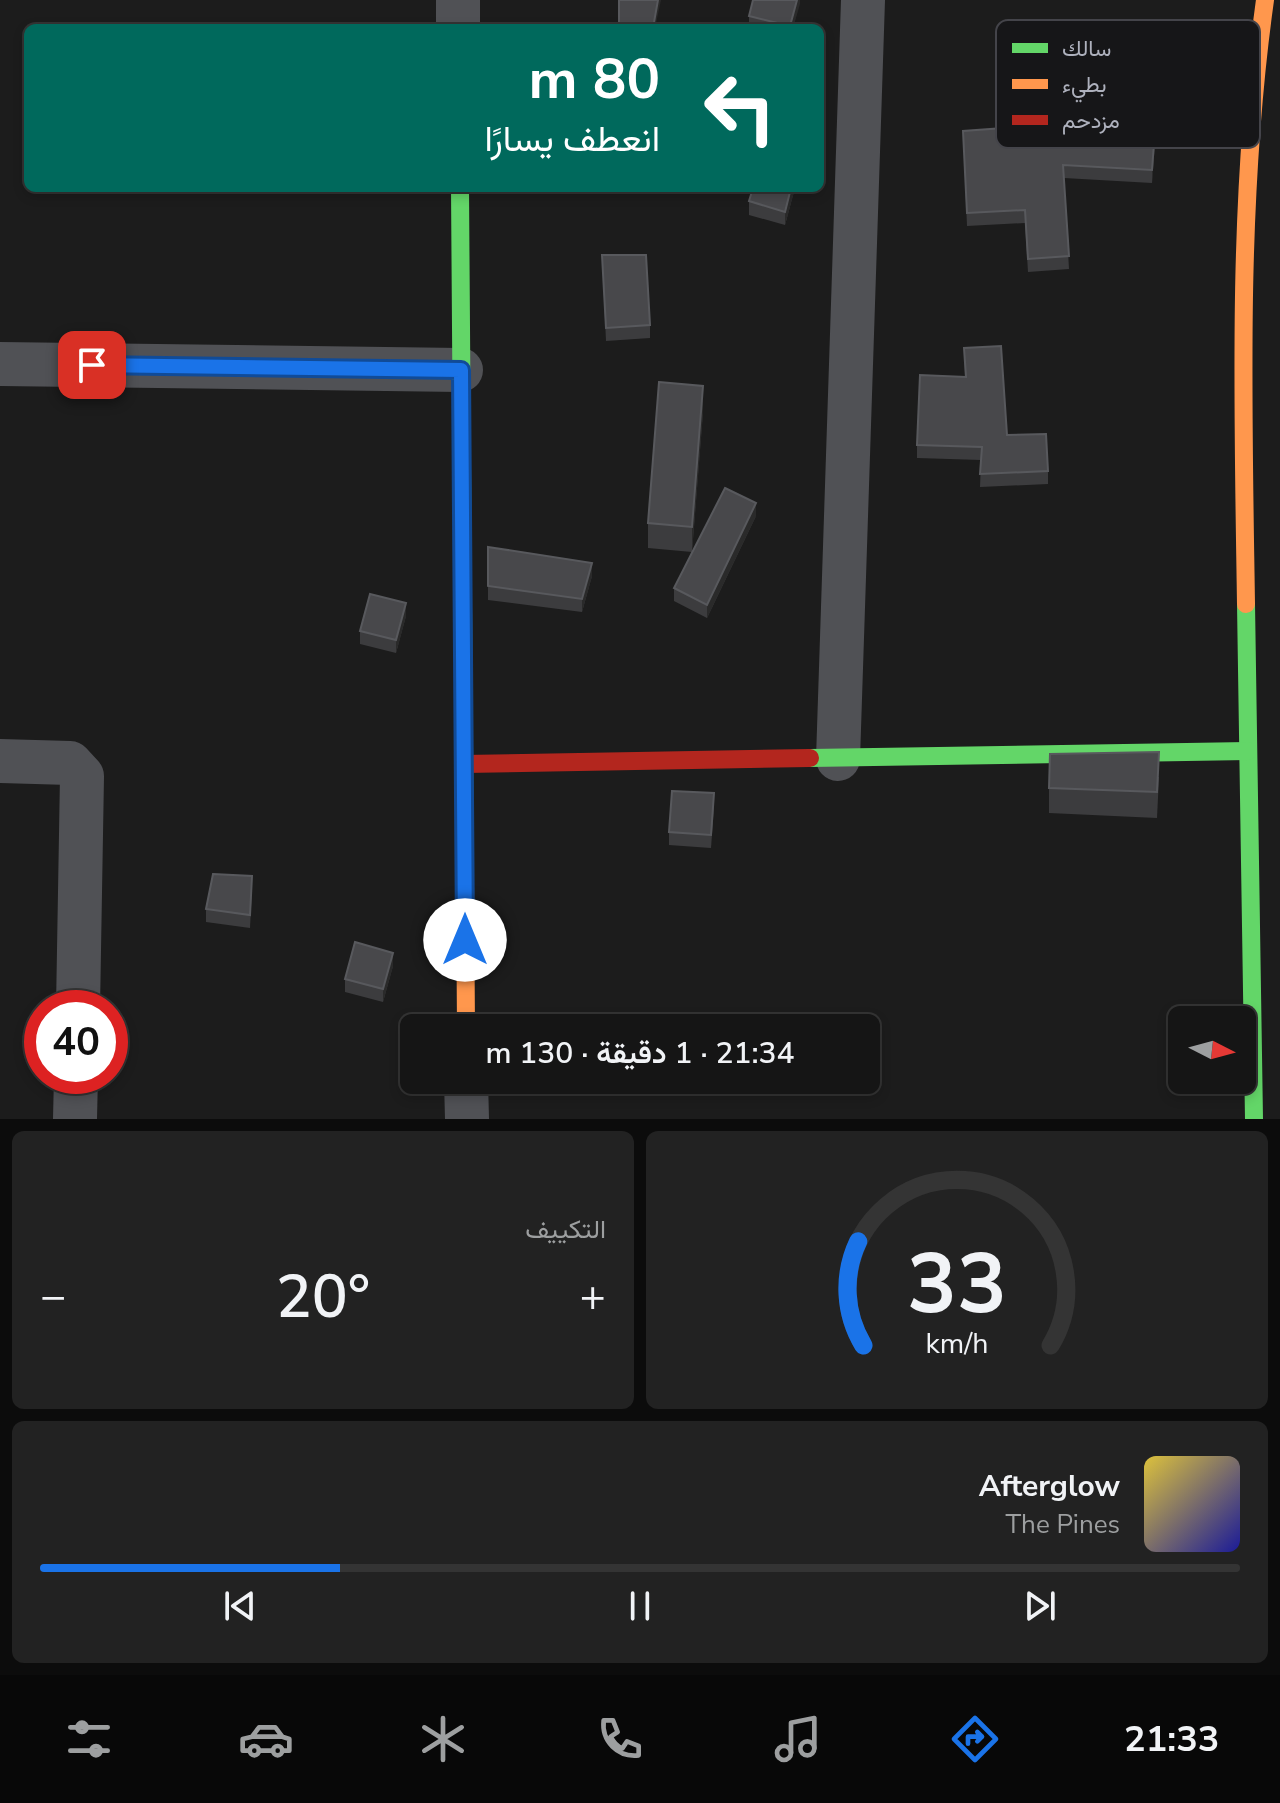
<!DOCTYPE html>
<html lang="ar">
<meta charset="utf-8">
<style>
:root{--surface:#151515;--page:#222;--text:#f1f3f6;--muted:#9d9fa0;--line:#343434;--accent:#1a73e8}
body{margin:0;font-family:"Nunito Sans",Vazirmatn,sans-serif;background:var(--page);color:var(--text);direction:rtl;height:100vh;display:flex;flex-direction:column;font-size:30px;white-space:nowrap}
*{box-sizing:border-box;margin:0}
p{font-size:26px;color:var(--muted)}
.icon{flex:none;width:44px;height:44px;fill:none;stroke:currentColor;stroke-width:2;stroke-linecap:round;stroke-linejoin:round}
.map{position:relative;height:1119px;overflow:hidden;direction:ltr}
.sheet{display:flex;flex-direction:column;gap:12px;padding:12px;background:#0c0c0c;flex:1}
.sheet>*{flex:none}
.hud{position:absolute;left:24px;top:24px;width:800px;height:168px;border-radius:12px;box-shadow:0 4px 12px #0003,0 0 0 2px var(--line);direction:rtl;background:#00695c;color:#fff;overflow:hidden}
.needle{width:52px;rotate:96deg}
.tools{position:absolute;left:1168px;top:1006px;display:grid;gap:16px}
.tools a{display:grid;place-items:center;width:88px;height:88px;border-radius:12px;background:var(--surface);box-shadow:0 4px 12px #0003,0 0 0 2px var(--line);font-size:40px}
.speed{position:absolute;left:24px;top:990px;display:flex;gap:16px;font-size:40px;font-weight:700;text-align:center}
.speed>*{display:grid;place-content:center;width:104px;height:104px;border-radius:50%;background:var(--surface);box-shadow:0 4px 12px #0003,0 0 0 2px var(--line);line-height:1}
.speed .limit{border:12px solid #d22;background:#fff;color:#111}
.pin{position:absolute;display:grid;place-items:center;width:68px;height:68px;color:#fff;margin:-34px;border-radius:16px;box-shadow:0 4px 12px #0006}
.me{position:absolute;width:88px;margin:-44px;rotate:0deg;stroke-linejoin:round;filter:drop-shadow(0 0 6px #0008)}
.turn{display:flex;align-items:center;gap:28px;height:168px;padding:0 32px;font-size:36px}
.turn .icon{width:104px;height:104px;stroke-width:2.5}
.turn b{display:block;font-size:56px;line-height:68px}
.big{font-size:60px;font-weight:600;line-height:1.1}
.sheet .widget{flex:1;display:flex;flex-direction:column;justify-content:center;gap:12px;min-width:0;padding:0 28px;border-radius:12px;background:var(--page)}
.sheet .dial{align-items:center;gap:0}
.dial svg{height:208px;overflow:visible;fill:none;stroke:var(--line);stroke-width:7;stroke-linecap:round;text-anchor:middle}
.dial text{fill:var(--text);stroke:none}
.song{display:flex;align-items:center;gap:24px}
.cover{width:96px;height:96px;border-radius:12px;background:linear-gradient(135deg,hsl(50 70% 55%),hsl(240 70% 35%))}
.played{height:8px;border-radius:4px;background:linear-gradient(90deg,var(--accent) 25%,var(--line) 25%)}
.keys{display:flex;justify-content:space-around;direction:ltr}
.heat{display:flex;justify-content:space-between;align-items:center;font-size:44px;direction:ltr}
.sheet .tiles{flex:1;display:grid;gap:12px;grid-template-columns:1fr 1fr}
.widget:last-child{grid-column:span 2}
.trip{position:absolute;left:400px;top:1014px;width:480px;height:80px;border-radius:12px;background:var(--surface);box-shadow:0 4px 12px #0003,0 0 0 2px var(--line);font-weight:600;line-height:80px;text-align:center;direction:rtl}
.dock{display:flex;height:128px;justify-content:space-around;align-items:center;background:#080808;color:var(--muted)}
.dock .icon{width:56px;height:56px}
.dock .on{color:var(--accent)}
.dock b{font-size:36px;color:var(--text)}
.map>svg:first-child{display:block}
.lines{fill:none;stroke-linecap:round;stroke-linejoin:round}
.street{stroke:#505155;stroke-width:44}
.fast{stroke:#63d668;stroke-width:18}
.slow{stroke:#ff974d;stroke-width:18}
.jam{stroke:#b3261e;stroke-width:18}
.wall{fill:#3c3c3e}
.shaded-wall{fill:#2a2a2a}
.building{fill:#48484b;stroke:#58595d;stroke-width:2}
.route-casing{stroke:#114b97;stroke-width:20}
.route{stroke:#1a73e8;stroke-width:14}
.key{fill:#161618;stroke:#44444a;stroke-width:2}
.key-label{font-size:22px;fill:#aeb1bd}
</style>
<div class="map">
<svg width="1280" height="1119" viewBox="0 0 1280 1119">
<rect width="100%" height="100%" fill="#1c1c1c"/>
<g class="lines">
<g class="street">
<path d="M 458,0 L 458,28"/>
<path d="M 0,364 L 461,370"/>
<path d="M 838,759 L 863,0"/>
<path d="M 0,761 L 70,763 L 82,776 L 78,1008"/>
<path d="M 466,1080 L 467,1119"/>
<path d="M 75,1119 L 76,1076"/>
</g>
<g class="fast">
<path d="M 460,188 L 465,883"/>
<path d="M 1246,604 L 1254,1119"/>
<path d="M 810,758 L 1248,751"/>
</g>
<g class="slow">
<path d="M 1246,604 C 1243,403 1237,200 1265,0"/>
<path d="M 465,883 L 466,1028"/>
</g>
<path class="jam" d="M 464,764 L 810,758"/>
</g>
<g class="wall">
<path d="M 800,0 L 793,28 L 749,28 L 749,16 Z"/>
<path d="M 1091,87 L 1088,126 L 1155,143 L 1152,183 L 1064,178 L 1069,269 L 1028,272 L 1025,223 L 967,226 L 963,131 L 1048,125 Z"/>
<path d="M 795,188 L 785,225 L 749,215 L 749,201 Z"/>
<path d="M 602,255 L 650,325 L 650,338 L 606,341 Z"/>
<path d="M 964,348 L 1007,435 L 1048,471 L 1048,484 L 980,487 L 981,460 L 917,458 L 917,445 L 965,377 Z"/>
<path d="M 703,412 L 692,552 L 648,548 L 648,523 Z"/>
<path d="M 756,516 L 707,618 L 674,601 L 674,588 Z"/>
<path d="M 488,547 L 592,576 L 582,612 L 488,600 Z"/>
<path d="M 406,616 L 396,653 L 360,644 L 360,631 Z"/>
<path d="M 1159,777 L 1157,818 L 1049,813 L 1049,788 Z"/>
<path d="M 714,807 L 711,848 L 669,845 L 669,832 Z"/>
<path d="M 252,889 L 250,928 L 206,922 L 206,909 Z"/>
<path d="M 393,966 L 383,1002 L 345,992 L 345,979 Z"/>
</g>
<g class="shaded-wall">
<path d="M 658,0 L 661,0 L 655,28 L 653,28 Z"/>
<path d="M 797,0 L 800,0 L 800,4 L 793,28 L 790,28 Z"/>
<path d="M 1091,74 L 1091,87 L 1086,139 L 1086,126 Z"/>
<path d="M 1155,130 L 1155,143 L 1152,183 L 1152,170 Z"/>
<path d="M 791,188 L 795,188 L 785,225 L 785,212 Z"/>
<path d="M 703,386 L 703,412 L 692,552 L 692,527 Z"/>
<path d="M 756,503 L 756,516 L 707,618 L 707,605 Z"/>
<path d="M 592,563 L 592,576 L 582,612 L 582,599 Z"/>
<path d="M 406,603 L 406,616 L 396,653 L 396,640 Z"/>
<path d="M 393,953 L 393,966 L 383,1002 L 383,989 Z"/>
</g>
<g class="building">
<path d="M 619,0 L 658,0 L 653,28 L 619,28 Z"/>
<path d="M 753,0 L 797,0 L 790,26 L 749,16 Z"/>
<path d="M 1051,71 L 1091,74 L 1086,126 L 1155,130 L 1152,170 L 1063,165 L 1069,256 L 1028,259 L 1025,210 L 967,213 L 963,131 L 1048,125 Z"/>
<path d="M 753,188 L 791,188 L 785,212 L 749,201 Z"/>
<path d="M 602,255 L 646,255 L 650,325 L 606,328 Z"/>
<path d="M 1001,346 L 1007,435 L 1046,434 L 1048,471 L 980,474 L 982,447 L 917,445 L 920,375 L 966,377 L 964,348 Z"/>
<path d="M 659,382 L 703,386 L 692,527 L 648,523 Z"/>
<path d="M 725,488 L 756,503 L 707,605 L 674,588 Z"/>
<path d="M 488,547 L 592,563 L 582,599 L 488,586 Z"/>
<path d="M 370,594 L 406,603 L 396,640 L 360,631 Z"/>
<path d="M 1159,752 L 1157,792 L 1049,788 L 1050,754 Z"/>
<path d="M 672,791 L 714,793 L 711,835 L 669,832 Z"/>
<path d="M 213,874 L 252,876 L 250,915 L 206,909 Z"/>
<path d="M 355,942 L 393,953 L 383,989 L 345,979 Z"/>
</g>
<g class="lines">
<g class="route-casing">
<path id="route" d="M 92,365 L 461,370 L 465,940"/>
</g>
<use href="#route" class="route"/>
</g>
<rect x="996" y="20" width="264" height="128" rx="12" class="key"/>
<rect x="1012" y="43" width="36" height="10" fill="#63d668"/>
<rect x="1012" y="79" width="36" height="10" fill="#ff974d"/>
<rect x="1012" y="115" width="36" height="10" fill="#b3261e"/>
<g class="key-label">
<text x="1062" y="56">سالك</text>
<text x="1062" y="92">بطيء</text>
<text x="1062" y="128">مزدحم</text>
</g>
</svg>
<div class="tools">
<a><svg class="needle" viewBox="-14 -14 28 28"><path d="M0-13l5 13h-10z" fill="#e53935"/><path d="M0 13l5-13h-10z" fill="#9d9fa0"/></svg></a>
</div>
<div class="speed"><div class="limit">40</div></div>
<div class="pin" style="left:92px;top:365px;background:#d93025"><svg class="icon" aria-label="arrive" viewBox="0 0 24 24"><path d="M6 21V4h12l-3 4 3 4H6"/></svg></div>
<svg class="me" style="left:465px;top:940px" viewBox="-20 -20 40 40"><circle r="19" fill="#fff"/><path d="M0-13L10 11 0 6-10 11z" fill="#1a73e8"/></svg>
<div class="trip">21:34 · 1 دقيقة · 130 m</div>
<div class="hud">
<div class="turn"><svg class="icon" aria-label="left" viewBox="0 0 24 24"><path d="M17 20v-9H6M10 6l-5 5 5 5"/></svg><div><b>80 m</b>انعطف يسارًا</div></div>
</div>
</div>
<section class="sheet">
<div class="tiles">
<div class="widget dial"><svg viewBox="0 0 100 80">
<path d="M14 69A42 42 0 1 1 86 69"/>
<path d="M14 69A42 42 0 0 1 12 29" stroke="#1a73e8"/>
<text x="50" y="56" font-size="32" font-weight="700">33</text>
<text x="50" y="72" font-size="11">km/h</text>
</svg></div>
<div class="widget"><p>التكييف</p>
<div class="heat"><a>−</a><b class="big">20°</b><a>+</a></div>
</div>
<div class="widget">
<div class="song"><i class="cover"></i><div><b>Afterglow</b><p>The Pines</p></div></div>
<div class="played"></div>
<div class="keys"><svg class="icon" aria-label="previous" viewBox="0 0 24 24"><path d="M18 5L8 12l10 7zM5 5v14"/></svg><svg class="icon" aria-label="pause" viewBox="0 0 24 24"><path d="M8 5v14M16 5v14"/></svg><svg class="icon" aria-label="next" viewBox="0 0 24 24"><path d="M6 5l10 7-10 7zM19 5v14"/></svg></div>
</div>
</div>
</section>
<nav class="dock">
<b>21:33</b>
<svg class="icon on" aria-label="directions" viewBox="0 0 24 24"><path d="M12 3l9 9-9 9-9-9zM9 14v-3h6M13 9l2 2-2 2"/></svg>
<svg class="icon" aria-label="music" viewBox="0 0 24 24"><path d="M9 18V5l10-2v13"/><circle cx="6" cy="18" r="3"/><circle cx="16" cy="16" r="3"/></svg>
<svg class="icon" aria-label="phone" viewBox="0 0 24 24"><path d="M5 4h4l2 5-3 2q2 4 5 5l2-3 5 2v4C11 20 4 13 5 4z"/></svg>
<svg class="icon" aria-label="climate" viewBox="0 0 24 24"><path d="M12 3v18M4 7l16 10M4 17L20 7"/></svg>
<svg class="icon" aria-label="car" viewBox="0 0 24 24"><path d="M5 17H2v-5l4-1 3-4h7l3 4 3 1v5h-3M9 17h6M6 11h13"/><circle cx="7" cy="17" r="2"/><circle cx="17" cy="17" r="2"/></svg>
<svg class="icon" aria-label="filters" viewBox="0 0 24 24"><path d="M4 7h16M4 17h16"/><circle cx="9" cy="7" r="2"/><circle cx="15" cy="17" r="2"/></svg>
</nav>
